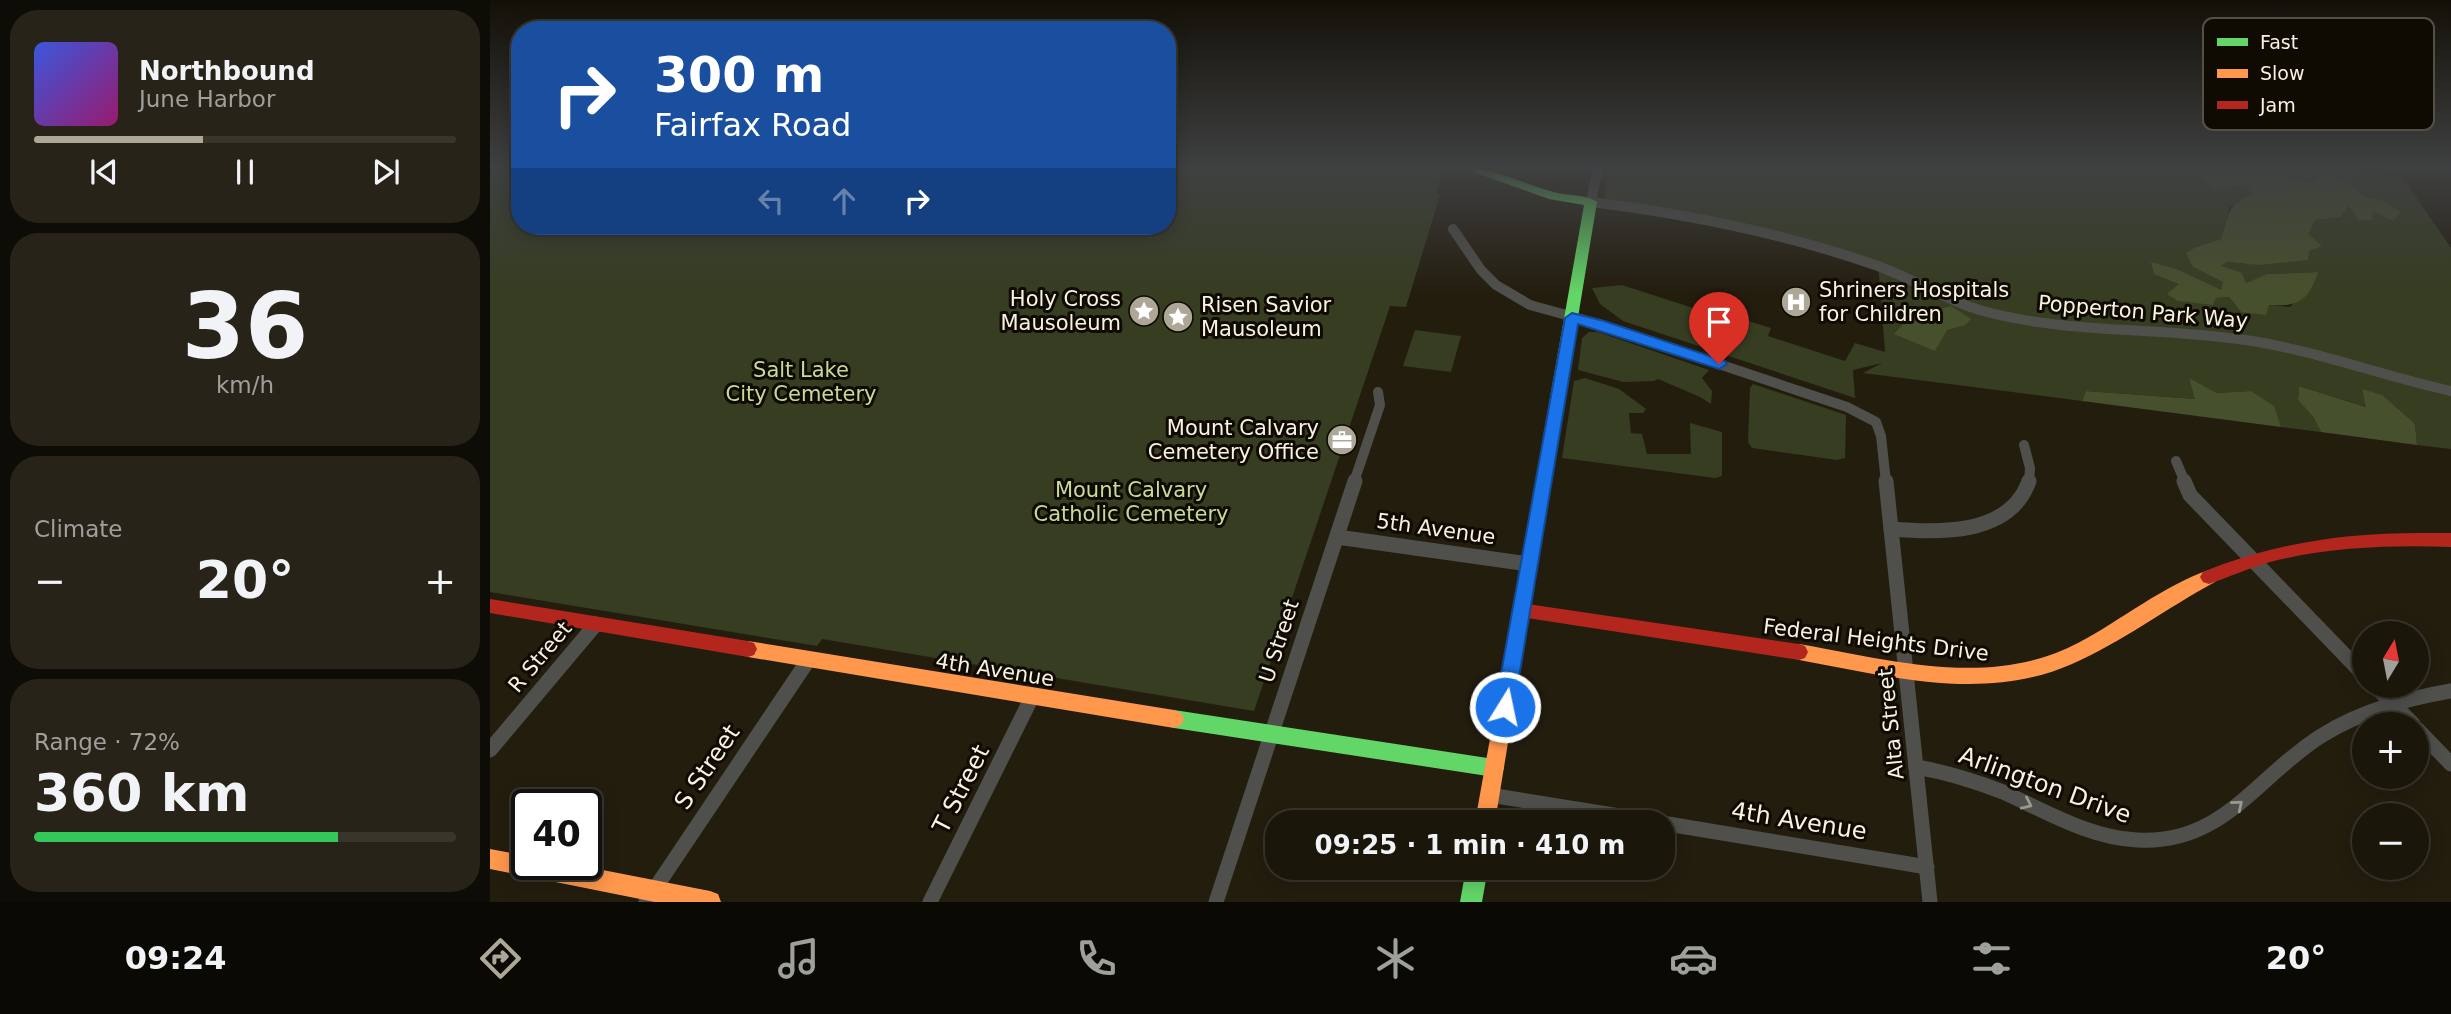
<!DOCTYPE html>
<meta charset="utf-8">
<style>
:root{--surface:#1a160a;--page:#272318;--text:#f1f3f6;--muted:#9f9f9c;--line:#38352b;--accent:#ada798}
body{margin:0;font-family:"DejaVu Sans",sans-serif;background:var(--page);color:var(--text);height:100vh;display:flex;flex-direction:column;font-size:26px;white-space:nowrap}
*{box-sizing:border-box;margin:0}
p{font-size:23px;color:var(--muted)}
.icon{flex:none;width:38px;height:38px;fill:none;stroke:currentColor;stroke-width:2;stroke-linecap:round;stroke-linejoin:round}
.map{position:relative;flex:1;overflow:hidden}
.panel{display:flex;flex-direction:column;gap:10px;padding:10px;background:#0e0c06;width:490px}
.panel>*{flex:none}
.banner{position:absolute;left:21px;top:21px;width:665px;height:214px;border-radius:28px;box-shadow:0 4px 18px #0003,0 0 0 2px var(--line);background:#1a4fa0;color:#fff;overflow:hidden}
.needle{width:46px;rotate:10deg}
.tools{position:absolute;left:1862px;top:621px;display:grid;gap:14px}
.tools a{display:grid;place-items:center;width:77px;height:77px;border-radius:50%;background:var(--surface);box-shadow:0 4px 18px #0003,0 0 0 2px var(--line);font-size:35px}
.speed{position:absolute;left:21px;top:789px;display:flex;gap:14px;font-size:35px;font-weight:700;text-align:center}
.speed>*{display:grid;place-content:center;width:91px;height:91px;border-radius:50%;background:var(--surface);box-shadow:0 4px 18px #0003,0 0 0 2px var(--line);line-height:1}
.speed .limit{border:4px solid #111;border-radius:10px;background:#fff;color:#111}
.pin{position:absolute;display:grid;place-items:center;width:60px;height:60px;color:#fff;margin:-72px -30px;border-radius:50% 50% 50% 0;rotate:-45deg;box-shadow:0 0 7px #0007}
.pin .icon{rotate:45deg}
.me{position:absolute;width:77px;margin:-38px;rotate:10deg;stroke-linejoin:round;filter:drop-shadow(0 0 5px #0008)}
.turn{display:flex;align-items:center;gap:24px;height:147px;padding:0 28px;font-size:32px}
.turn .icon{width:91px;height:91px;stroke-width:2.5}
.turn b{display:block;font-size:49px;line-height:60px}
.lanes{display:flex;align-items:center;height:66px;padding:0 28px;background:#0003;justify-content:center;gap:35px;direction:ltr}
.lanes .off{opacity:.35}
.big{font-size:52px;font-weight:700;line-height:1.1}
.panel .widget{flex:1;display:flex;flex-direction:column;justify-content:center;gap:10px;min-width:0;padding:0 24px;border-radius:28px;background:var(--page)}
.panel .dial{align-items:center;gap:0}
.dial b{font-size:91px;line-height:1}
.song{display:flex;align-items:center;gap:21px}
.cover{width:84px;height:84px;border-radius:10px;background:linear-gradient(135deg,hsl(230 70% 55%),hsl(320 70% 35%))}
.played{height:7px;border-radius:4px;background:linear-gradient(90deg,var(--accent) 40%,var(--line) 40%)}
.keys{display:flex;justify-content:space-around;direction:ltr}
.heat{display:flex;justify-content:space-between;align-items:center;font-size:38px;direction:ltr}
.charge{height:10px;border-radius:5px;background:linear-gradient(90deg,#34c759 72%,var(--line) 0)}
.trip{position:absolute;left:775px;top:810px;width:410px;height:70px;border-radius:28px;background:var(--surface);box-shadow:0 4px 18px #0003,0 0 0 2px var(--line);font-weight:700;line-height:70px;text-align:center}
.menu{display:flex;height:112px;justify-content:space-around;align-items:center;background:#0a0904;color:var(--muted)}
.menu .icon{width:49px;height:49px}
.menu .current{color:var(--accent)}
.menu b{font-size:32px;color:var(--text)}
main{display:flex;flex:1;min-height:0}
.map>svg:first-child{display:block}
.green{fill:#363d21}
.forest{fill:#47502c}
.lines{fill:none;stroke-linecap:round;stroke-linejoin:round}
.street-far1{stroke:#4f504b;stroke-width:10}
.street{stroke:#4f504b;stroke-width:15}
.fast{fill:#63d668;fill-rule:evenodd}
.slow{fill:#ff974d;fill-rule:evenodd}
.jam{fill:#b3261e;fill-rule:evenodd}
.oneway{stroke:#9b998f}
.route{fill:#1a73e8;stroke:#114b97;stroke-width:2}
.labels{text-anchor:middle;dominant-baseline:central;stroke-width:6;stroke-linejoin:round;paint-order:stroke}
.poi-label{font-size:21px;fill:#f8f2e2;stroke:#0f0b03;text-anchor:start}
.street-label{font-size:21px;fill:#f8f2e2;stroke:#0f0b03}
.park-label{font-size:21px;fill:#c7db99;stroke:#0f0b03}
.near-street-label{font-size:24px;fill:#f8f2e2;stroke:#0f0b03}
.key{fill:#0f0b03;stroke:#555046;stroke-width:2}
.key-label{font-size:19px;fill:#f8f2e2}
</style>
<main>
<section class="panel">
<div class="widget">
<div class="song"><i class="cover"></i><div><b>Northbound</b><p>June Harbor</p></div></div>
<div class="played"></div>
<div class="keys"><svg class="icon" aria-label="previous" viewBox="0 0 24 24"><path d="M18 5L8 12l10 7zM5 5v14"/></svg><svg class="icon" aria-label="pause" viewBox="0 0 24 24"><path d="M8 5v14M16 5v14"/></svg><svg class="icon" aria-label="next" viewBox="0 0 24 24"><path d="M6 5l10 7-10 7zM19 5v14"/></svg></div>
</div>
<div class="widget dial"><b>36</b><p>km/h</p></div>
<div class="widget"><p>Climate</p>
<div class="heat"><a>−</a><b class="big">20°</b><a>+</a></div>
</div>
<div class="widget"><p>Range · 72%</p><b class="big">360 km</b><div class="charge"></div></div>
</section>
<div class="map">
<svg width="1961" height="902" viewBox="0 0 1961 902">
<rect width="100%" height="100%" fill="#231d0e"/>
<g class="green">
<path d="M 0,168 L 30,168 L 30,226 L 677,226 L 677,168 L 947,168 L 951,175 L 946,193 L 950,195 L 916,307 L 900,306 L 764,711 L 332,639 L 327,646 L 0,592 Z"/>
<path d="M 1118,168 L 1713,168 L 1712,178 L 1754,185 L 1766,194 L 1740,207 L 1731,239 L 1706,247 L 1703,267 L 1734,282 L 1731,291 L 1689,270 L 1726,298 L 1739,297 L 1751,312 L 1779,305 L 1800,307 L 1828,272 L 1778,274 L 1756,283 L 1731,266 L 1735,262 C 1784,267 1801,267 1825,220 L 1851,217 L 1859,204 L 1882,210 L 1892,200 L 1875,197 L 1857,181 L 1824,183 L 1780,171 C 1795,161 1889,176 1913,178 L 1961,248 L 1961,449 L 1927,445 L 1925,424 L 1872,389 L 1877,407 L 1809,386 L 1808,400 L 1824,418 L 1831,432 L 1791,427 L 1783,406 L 1761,391 L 1727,393 L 1700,379 L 1706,399 L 1596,391 L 1592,401 L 1373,373 L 1392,363 L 1363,370 L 1365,398 L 1133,321 L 1110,304 L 1102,288 L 1132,285 L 1228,316 L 1242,316 L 1281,328 L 1278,336 L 1355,361 L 1365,343 L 1395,352 L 1388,262 C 1299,235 1209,212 1117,200 L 1114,196 Z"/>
<path d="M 925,330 L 971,336 L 961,372 L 913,366 Z"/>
<path d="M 1099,332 L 1108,332 L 1219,370 L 1212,378 L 1222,391 L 1221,404 L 1210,397 L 1168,379 L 1164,381 L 1133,382 L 1088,370 L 1092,338 Z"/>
<path d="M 1095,378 L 1129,389 L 1156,409 L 1153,413 L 1139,413 L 1141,433 L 1152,434 L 1157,454 L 1201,454 L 1200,423 L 1232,432 L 1232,476 L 1225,478 L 1072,458 L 1084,381 Z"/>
<path d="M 1263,384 L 1356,415 L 1355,458 L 1347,460 L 1262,448 L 1258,442 L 1260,388 Z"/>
</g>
<g class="forest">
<path d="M 1713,168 L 1785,168 L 1781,172 L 1824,183 L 1836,174 L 1857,181 L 1875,197 L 1892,200 L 1911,212 L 1903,221 L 1883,211 L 1882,220 L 1868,220 L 1859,205 L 1851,217 L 1825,220 L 1818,234 L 1832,246 L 1819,251 L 1818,260 L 1769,265 L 1736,262 L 1731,266 L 1752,273 L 1756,283 L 1777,274 L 1828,272 C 1819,300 1809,307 1779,305 L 1776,315 L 1751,312 L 1739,297 L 1726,298 L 1723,305 L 1688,301 L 1677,294 L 1689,284 L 1664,274 L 1661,262 L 1689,270 L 1731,290 L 1733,282 L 1703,267 L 1696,253 L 1706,247 L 1731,239 C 1740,212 1736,204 1765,194 L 1754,185 L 1723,189 L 1712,178 Z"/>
<path d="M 1461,306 L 1481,319 L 1475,325 L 1457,330 L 1445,351 L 1404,334 L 1420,317 Z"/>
<path d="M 1699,378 L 1727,393 L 1761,391 L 1784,406 L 1791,427 L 1592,401 L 1596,391 L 1705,399 Z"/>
<path d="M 1809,386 L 1876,407 L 1872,389 L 1892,395 L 1925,424 L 1927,445 L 1831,432 L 1824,418 L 1808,400 Z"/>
</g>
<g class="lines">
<g class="street-far1">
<path d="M 1108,168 L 1101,202 C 1198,214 1293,233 1385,265 C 1423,278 1458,302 1497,312 C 1581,334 1670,327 1755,340 C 1825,350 1892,376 1961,391"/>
<path d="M 963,229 L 991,270 L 1006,285 L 1040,305 L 1109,324 L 1357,407 L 1386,422 L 1391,436 L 1396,482"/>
<path d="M 1534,445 L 1540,468 L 1539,482"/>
<path d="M 1686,461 L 1695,482"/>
<path d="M 864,482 L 890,405 L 888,392"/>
</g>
<g class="street">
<path d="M 1396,481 L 1440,902"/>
<path d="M 1694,481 L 1700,495 L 1874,675"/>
<path d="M 1401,529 C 1448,533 1520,536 1539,481"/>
<path d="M 847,537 L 1039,564"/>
<path d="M 1885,686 L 1923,724"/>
<path d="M 1927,729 L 1961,764"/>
<path d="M 0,750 L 106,624"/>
<path d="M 1426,767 C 1456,772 1485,781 1513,792 C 1555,811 1600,838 1647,840 C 1733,845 1766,777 1831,736 C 1871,711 1915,699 1961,691"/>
<path d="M 1000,795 L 1167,822"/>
<path d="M 1172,823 L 1437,867"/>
<path d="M 156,902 L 319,659"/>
<path d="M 440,902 L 542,697"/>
<path d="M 726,902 L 865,481"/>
</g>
<g class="fast">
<path d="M 972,168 C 1004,167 1033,184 1064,192 C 1077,196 1097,194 1107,202 L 1025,700 L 1023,706 L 1016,709 L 1009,706 L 1007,700 L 1094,205 L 1059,199 Z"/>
<path d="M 684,710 L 1004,759 L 1011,761 L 1014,768 L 1011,775 L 1004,777 L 684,728 L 677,725 L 674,719 L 677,713 Z"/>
<path d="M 976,868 L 998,868 L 992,902 L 970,902 Z"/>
</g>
<g class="slow">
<path d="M 1719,570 L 1725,572 L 1728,577 L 1725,582 C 1677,608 1632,642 1582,664 C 1494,703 1399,676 1309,660 L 1303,658 L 1300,652 L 1303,646 L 1309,644 C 1401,660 1500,689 1588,643 C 1630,621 1674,585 1719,570 Z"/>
<path d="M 258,641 L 684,710 L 691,713 L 694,719 L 691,725 L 684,728 L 258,657 L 252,655 L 249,649 L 252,643 Z"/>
<path d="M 1016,691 L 1023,694 L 1025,700 L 1005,822 L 985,822 L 1007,700 L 1009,694 Z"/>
<path d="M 0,849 L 37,856 L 37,864 L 82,864 L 220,891 L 228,894 L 231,902 L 165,902 L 0,869 Z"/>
</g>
<g class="jam">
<path d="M 1930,533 L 1961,533 L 1961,547 C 1900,545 1839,547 1780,562 C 1759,568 1739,577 1719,584 L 1713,582 L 1710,577 L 1713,572 C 1784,543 1854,533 1930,533 Z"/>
<path d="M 0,599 L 258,641 L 264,643 L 267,649 L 264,655 L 258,657 L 0,613 Z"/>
<path d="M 1031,603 L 1309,644 L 1315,646 L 1318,652 L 1315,658 L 1309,660 L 1031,617 L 1025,615 L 1022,610 L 1025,605 Z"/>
</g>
</g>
<defs><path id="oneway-chevron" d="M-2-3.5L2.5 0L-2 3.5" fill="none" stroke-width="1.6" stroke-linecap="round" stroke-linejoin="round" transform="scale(1.75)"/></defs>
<g class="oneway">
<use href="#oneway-chevron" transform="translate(1537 804) rotate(25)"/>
<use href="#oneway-chevron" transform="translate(1748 805) rotate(-40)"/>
</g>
<linearGradient id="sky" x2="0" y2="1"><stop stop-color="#131008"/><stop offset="0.57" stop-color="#3f4041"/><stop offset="1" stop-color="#3f4041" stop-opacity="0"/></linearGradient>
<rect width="1961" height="294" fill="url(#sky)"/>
<path class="route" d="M 1082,313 L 1114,321 L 1235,361 L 1237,364 L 1229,369 L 1088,324 L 1024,707 L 1021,713 L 1015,716 L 1008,713 L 1005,707 L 1075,318 Z"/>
<defs>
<g id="hospital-disc" transform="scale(1.575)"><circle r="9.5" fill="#ada798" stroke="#0f0b03"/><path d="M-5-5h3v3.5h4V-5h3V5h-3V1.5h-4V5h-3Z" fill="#fff"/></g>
<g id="sight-disc" transform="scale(1.575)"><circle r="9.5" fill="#ada798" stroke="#0f0b03"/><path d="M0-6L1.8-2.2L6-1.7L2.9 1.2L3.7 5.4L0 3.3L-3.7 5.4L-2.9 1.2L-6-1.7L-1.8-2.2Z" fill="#fff"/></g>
<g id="office-disc" transform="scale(1.575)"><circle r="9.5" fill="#ada798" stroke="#0f0b03"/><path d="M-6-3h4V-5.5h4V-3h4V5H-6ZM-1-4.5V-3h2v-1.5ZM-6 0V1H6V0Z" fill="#fff"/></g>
</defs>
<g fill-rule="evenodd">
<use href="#hospital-disc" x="1306" y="302"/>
<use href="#sight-disc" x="654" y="311"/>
<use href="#sight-disc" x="688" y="317"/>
<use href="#office-disc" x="852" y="440"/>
</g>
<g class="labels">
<g class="poi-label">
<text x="1329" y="290">Shriners Hospitals<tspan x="1329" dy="24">for Children</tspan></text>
<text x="631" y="299" text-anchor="end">Holy Cross<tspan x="631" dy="24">Mausoleum</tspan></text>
<text x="711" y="305">Risen Savior<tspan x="711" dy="24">Mausoleum</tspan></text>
<text x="829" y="428" text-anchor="end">Mount Calvary<tspan x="829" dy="24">Cemetery Office</tspan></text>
</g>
<g class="street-label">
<text transform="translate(1653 312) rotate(5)">Popperton Park Way</text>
<text transform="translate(946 529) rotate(8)">5th Avenue</text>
<text transform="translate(1386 640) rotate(7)">Federal Heights Drive</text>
<text transform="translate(789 641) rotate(-72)">U Street</text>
<text transform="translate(50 657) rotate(-50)">R Street</text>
<text transform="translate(505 670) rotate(9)">4th Avenue</text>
<text transform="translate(1401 724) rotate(-96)">Alta Street</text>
</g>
<g class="park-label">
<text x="311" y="370">Salt Lake<tspan x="311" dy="24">City Cemetery</tspan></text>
<text x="641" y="490">Mount Calvary<tspan x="641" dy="24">Catholic Cemetery</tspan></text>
</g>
<g class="near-street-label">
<text transform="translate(217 767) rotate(-56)">S Street</text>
<text transform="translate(1555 785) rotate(20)">Arlington Drive</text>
<text transform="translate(471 789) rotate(-63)">T Street</text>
<text transform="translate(1309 821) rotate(9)">4th Avenue</text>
</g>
</g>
<rect x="1713" y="18" width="231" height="112" rx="10" class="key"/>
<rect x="1727" y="38" width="31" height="8" fill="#63d668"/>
<rect x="1727" y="69" width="31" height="9" fill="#ff974d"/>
<rect x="1727" y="101" width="31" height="8" fill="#b3261e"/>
<g class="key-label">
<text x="1770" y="49">Fast</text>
<text x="1770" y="80">Slow</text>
<text x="1770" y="112">Jam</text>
</g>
</svg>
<div class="tools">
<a><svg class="needle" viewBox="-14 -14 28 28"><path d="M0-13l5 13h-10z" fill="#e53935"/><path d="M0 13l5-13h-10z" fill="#9f9f9c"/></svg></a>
<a>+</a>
<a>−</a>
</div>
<div class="speed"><div class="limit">40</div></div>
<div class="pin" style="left:1229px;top:364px;background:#d93025"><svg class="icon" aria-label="arrive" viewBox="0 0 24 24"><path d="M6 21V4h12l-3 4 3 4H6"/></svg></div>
<svg class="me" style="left:1015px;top:707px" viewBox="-20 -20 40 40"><circle r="17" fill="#1a73e8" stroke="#fff" stroke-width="3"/><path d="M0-11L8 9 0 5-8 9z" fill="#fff"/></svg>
<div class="trip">09:25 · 1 min · 410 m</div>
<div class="banner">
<div class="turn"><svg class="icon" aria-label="right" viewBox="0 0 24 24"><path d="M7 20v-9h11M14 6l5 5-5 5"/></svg><div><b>300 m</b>Fairfax Road</div></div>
<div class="lanes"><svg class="icon off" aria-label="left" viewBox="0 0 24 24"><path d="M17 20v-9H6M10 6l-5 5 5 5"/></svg><svg class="icon off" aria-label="ahead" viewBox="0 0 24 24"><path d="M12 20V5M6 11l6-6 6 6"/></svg><svg class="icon" aria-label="right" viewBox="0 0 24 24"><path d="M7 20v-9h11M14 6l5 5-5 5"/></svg></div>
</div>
</div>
</main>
<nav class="menu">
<b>09:24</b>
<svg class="icon current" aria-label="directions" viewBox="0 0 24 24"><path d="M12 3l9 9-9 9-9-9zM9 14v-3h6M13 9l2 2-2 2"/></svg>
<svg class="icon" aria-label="music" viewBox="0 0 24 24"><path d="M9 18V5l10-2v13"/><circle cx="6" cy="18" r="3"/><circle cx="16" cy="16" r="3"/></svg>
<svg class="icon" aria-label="phone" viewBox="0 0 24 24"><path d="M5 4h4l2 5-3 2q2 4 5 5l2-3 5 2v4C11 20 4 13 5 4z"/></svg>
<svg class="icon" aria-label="climate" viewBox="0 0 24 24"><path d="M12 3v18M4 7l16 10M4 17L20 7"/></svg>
<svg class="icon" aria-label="car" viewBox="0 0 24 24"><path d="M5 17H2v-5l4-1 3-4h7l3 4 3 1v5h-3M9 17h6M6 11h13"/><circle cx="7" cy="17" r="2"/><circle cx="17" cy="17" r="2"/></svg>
<svg class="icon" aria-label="filters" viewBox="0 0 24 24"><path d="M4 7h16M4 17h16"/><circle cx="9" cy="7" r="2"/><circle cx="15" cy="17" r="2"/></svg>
<b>20°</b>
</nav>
